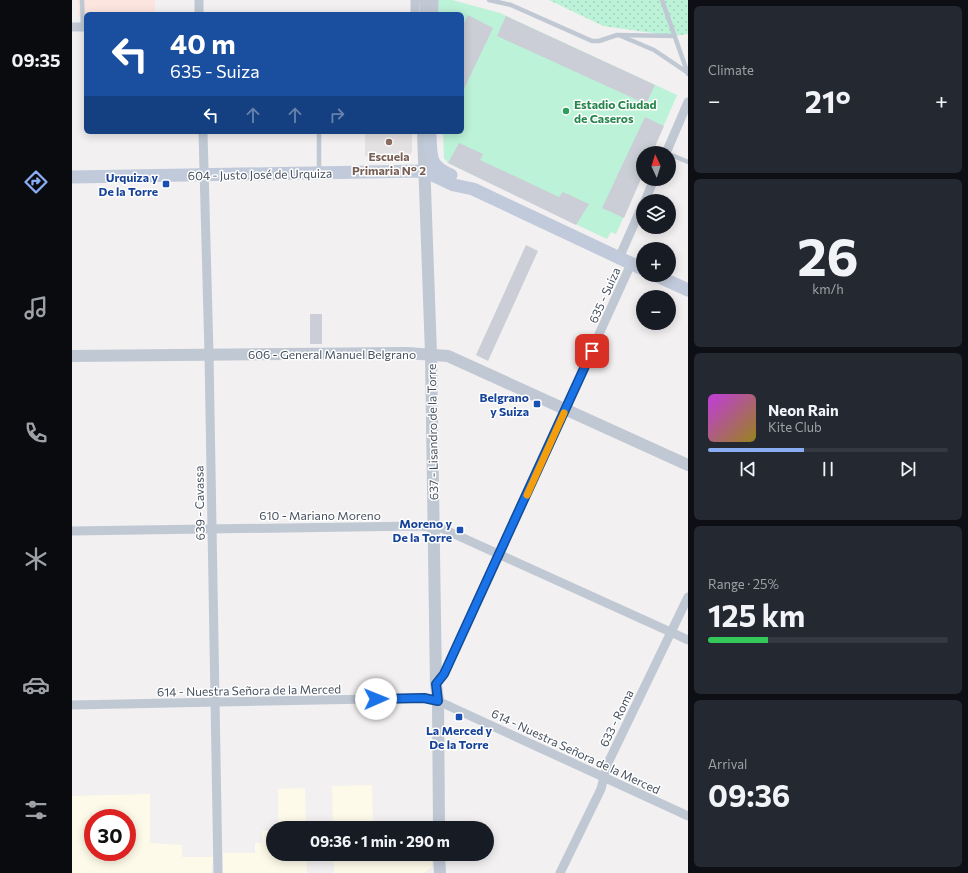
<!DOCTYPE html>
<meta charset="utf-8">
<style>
:root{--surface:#171b24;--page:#242831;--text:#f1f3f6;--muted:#9ea1a6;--line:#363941;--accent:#8aacf3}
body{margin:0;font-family:Commissioner,sans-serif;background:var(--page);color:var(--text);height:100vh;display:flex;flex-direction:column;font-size:15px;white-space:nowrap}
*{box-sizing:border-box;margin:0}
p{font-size:13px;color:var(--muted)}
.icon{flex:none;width:22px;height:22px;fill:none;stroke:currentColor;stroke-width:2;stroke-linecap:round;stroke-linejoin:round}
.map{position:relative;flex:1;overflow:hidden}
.details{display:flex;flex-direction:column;gap:6px;padding:6px;background:#0d0f14;width:280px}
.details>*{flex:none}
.top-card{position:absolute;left:12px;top:12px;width:380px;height:122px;border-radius:6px;box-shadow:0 2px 10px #0003;background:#1a4fa0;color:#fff;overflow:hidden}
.needle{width:26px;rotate:356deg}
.tools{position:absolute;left:564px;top:146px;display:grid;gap:8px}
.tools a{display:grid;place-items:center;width:40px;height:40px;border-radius:50%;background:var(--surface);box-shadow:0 2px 10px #0003;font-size:20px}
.speed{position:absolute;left:12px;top:809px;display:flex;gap:8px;font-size:20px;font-weight:700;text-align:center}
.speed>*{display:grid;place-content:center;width:52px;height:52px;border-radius:50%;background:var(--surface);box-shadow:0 2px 10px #0003;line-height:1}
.speed .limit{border:6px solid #d22;background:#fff;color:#111}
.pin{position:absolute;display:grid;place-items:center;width:34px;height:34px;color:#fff;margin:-17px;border-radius:8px;box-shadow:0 2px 6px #0006}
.me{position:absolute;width:44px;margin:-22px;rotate:89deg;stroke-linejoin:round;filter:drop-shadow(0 0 3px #0008)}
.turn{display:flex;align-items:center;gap:14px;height:84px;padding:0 20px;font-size:18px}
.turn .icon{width:52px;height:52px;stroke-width:2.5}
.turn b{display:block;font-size:28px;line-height:34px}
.lanes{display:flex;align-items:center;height:38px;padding:0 20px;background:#0003;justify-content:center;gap:20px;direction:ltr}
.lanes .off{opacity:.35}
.big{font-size:30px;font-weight:700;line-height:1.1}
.details .card{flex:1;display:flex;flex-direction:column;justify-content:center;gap:6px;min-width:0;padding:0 14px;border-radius:6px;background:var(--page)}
.details .dial{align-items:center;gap:0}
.dial b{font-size:52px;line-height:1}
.song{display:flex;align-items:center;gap:12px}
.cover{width:48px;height:48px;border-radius:6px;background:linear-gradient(135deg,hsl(290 70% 55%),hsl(50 70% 35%))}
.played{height:4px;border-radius:2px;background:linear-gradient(90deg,var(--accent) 40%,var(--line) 40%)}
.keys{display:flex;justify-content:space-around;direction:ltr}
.heat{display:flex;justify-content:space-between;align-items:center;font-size:22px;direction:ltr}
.charge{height:6px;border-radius:3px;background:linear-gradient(90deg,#34c759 25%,var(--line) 0)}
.trip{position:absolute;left:194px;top:821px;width:228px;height:40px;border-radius:20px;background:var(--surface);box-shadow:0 2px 10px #0003;font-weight:700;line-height:40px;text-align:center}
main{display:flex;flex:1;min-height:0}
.dock{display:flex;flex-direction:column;width:72px;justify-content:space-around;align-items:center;background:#090b0e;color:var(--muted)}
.dock .icon{width:28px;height:28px}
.dock .current{color:var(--accent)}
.dock b{font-size:18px;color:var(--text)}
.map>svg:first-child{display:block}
.commercial{fill:#fdfae9;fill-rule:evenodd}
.education{fill:#e3e1e2}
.medical{fill:#fde5df}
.grass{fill:url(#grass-dots)}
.park{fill:#bcf2d7}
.building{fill:#cbced6}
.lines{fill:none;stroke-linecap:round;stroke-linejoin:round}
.service{stroke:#c0c8d3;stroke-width:4.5}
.minor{stroke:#c0c8d3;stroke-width:9}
.tertiary{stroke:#c0c8d3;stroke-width:12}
.secondary{stroke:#c1cada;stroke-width:13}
.route-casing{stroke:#114b97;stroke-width:10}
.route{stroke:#1a73e8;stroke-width:7}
.slow{stroke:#f59e0b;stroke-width:7}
.leisure-dot{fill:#2e9e5b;stroke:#fff;stroke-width:1.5}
.education-dot{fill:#8d6e63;stroke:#fff;stroke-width:1.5}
.transit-dot{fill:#1a4fb4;stroke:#fff;stroke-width:1.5}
.labels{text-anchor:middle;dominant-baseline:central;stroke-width:3;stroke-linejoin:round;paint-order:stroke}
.leisure-label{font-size:12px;font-weight:bold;fill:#27864d;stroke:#fff;text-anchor:start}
.education-label{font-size:12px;font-weight:bold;fill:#785e54;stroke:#fff}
.street-label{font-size:12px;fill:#46505f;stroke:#fff}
.transit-label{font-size:12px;font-weight:bold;fill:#164399;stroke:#fff;text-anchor:end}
</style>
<main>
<nav class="dock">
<b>09:35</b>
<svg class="icon current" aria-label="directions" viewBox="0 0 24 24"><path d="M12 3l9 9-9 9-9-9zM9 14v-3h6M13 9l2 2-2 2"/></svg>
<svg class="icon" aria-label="music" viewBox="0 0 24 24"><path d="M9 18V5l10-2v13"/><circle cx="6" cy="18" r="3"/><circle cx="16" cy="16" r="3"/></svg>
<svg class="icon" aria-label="phone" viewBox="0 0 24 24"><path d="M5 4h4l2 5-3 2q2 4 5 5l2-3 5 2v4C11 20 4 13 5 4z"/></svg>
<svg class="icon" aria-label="climate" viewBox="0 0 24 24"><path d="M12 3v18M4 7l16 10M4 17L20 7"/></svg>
<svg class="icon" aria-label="car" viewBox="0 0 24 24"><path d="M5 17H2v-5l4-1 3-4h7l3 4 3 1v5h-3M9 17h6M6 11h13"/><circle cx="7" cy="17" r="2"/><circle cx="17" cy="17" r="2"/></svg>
<svg class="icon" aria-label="filters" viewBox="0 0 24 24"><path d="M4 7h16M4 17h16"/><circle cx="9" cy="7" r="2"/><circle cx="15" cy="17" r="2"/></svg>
</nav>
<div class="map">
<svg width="616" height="873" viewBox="0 0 616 873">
<defs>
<pattern id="grass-dots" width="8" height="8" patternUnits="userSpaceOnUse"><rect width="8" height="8" fill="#bcf2d7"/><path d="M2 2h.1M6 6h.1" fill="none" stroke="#a3d1bb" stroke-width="1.8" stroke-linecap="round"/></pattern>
</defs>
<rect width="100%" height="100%" fill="#f2f0f0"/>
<g class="commercial">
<path d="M 300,785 L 301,828 L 261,828 L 260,786 Z"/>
<path d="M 233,788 L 234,828 L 206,828 L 206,789 Z"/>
<path d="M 78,794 L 78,843 L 110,845 L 110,857 L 141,857 L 139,873 L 0,873 L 0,796 ZM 21,818 L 55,818 L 55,852 L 21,852 Z"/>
<path d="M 190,831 L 201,831 L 201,854 L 234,854 L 235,873 L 151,873 L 151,853 L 183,853 L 183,843 L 190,843 Z"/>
<path d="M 262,854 L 360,854 L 360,867 L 352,873 L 262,873 Z"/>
</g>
<path class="education" d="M 293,132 L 340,132 L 340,152 L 338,155 L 293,156 Z"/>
<path class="medical" d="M 6,0 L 83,0 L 83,14 L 14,14 L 14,16 L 6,16 Z"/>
<path class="grass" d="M 477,0 L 616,0 L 616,34 L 602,36 L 531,26 Z"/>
<path class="park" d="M 366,0 L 380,0 L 428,13 L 605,95 L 580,153 L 571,153 L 571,174 L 544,234 L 539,232 L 535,239 L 376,163 L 372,158 L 371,132 L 390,132 L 390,14 L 367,14 Z"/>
<g class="building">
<path d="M 396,15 L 421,28 L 390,93 L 390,26 Z"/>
<path d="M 434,16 L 583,85 L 574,104 L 425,36 Z"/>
<path d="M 573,117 L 592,126 L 580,153 L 571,153 L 571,174 L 552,218 L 530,208 Z"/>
<path d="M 387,143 L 411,154 L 408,160 L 487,197 L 491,192 L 517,204 L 504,225 L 376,163 Z"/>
<path d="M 454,245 L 466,251 L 416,361 L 404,355 Z"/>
<rect x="238" y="314" width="12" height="30"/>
</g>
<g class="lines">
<g class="service">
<path d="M 10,0 L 11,27"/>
<path d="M 417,0 L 439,5 L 520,41 L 527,41 L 545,35 L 602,36"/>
<path d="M 590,0 L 616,74"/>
<path d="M 549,36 L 582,50 L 616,73"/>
<path d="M 247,132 L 247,172"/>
<path d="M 597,154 L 616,162"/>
</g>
<g class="minor">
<path d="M 127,0 L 127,14"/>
<path d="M 343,0 L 343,14"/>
<path d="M 362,0 L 362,14"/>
<path d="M 0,27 L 14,27"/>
<path d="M 131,132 L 137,354 L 146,873"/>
<path d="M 594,153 L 616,102"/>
<path d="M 573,201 L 582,179"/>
<path d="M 547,258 L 571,204"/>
<path d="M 0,531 L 347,526 L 369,528 L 616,640"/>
<path d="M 364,684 L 372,674 L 559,264"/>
<path d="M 0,705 L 351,698 L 366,701 L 616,816"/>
<path d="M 488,873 L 529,789 L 535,765 L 616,597"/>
</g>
<g class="tertiary">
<path d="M 353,0 L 354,14"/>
<path d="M 351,132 L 359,354 L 364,684 L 366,701 L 367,828"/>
<path d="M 0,356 L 335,353 L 376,356 L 616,465"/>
<path d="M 367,854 L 368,873"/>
</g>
<g class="secondary">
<path d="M 358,135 C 359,157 357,166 379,175"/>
<path d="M 0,177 L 352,171 L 382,185 L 401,189 L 571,269"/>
<path d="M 583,275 L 616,290"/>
</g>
</g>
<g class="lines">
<g class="route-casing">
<path id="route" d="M 304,699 L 352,698 L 366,701 L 364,684 L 372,674 L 520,351"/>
</g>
<use href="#route" class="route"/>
<path class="slow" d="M 455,495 L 492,413"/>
</g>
<circle class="leisure-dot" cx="494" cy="111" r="4"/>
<circle class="education-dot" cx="317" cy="142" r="4"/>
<g class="transit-dot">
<rect x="90" y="180" width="8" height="8" rx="2"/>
<rect x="461" y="400" width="8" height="8" rx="2"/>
<rect x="384" y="526" width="8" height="8" rx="2"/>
<rect x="383" y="713" width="8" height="8" rx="2"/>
</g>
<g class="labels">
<g class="leisure-label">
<text x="502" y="104">Estadio Ciudad<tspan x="502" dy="14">de Caseros</tspan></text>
</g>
<g class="education-label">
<text x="317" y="156">Escuela<tspan x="317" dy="14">Primaria N° 2</tspan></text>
</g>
<g class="street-label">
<text transform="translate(188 174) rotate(-1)">604 - Justo José de Urquiza</text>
<text transform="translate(532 295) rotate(-66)">635 - Suiza</text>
<text x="260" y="354">606 - General Manuel Belgrano</text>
<text transform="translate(360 432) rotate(-91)">637 - Lisandro de la Torre</text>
<text transform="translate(127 503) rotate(-91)">639 - Cavassa</text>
<text x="248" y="515">610 - Mariano Moreno</text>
<text transform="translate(177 690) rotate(-1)">614 - Nuestra Señora de la Merced</text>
<text transform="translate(544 718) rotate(-64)">633 - Roma</text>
<text transform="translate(504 751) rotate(25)">614 - Nuestra Señora de la Merced</text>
</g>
<g class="transit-label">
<text x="86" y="177">Urquiza y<tspan x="86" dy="14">De la Torre</tspan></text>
<text x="457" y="397">Belgrano<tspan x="457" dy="14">y Suiza</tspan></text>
<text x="380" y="523">Moreno y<tspan x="380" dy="14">De la Torre</tspan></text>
<text x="387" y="730" text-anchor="middle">La Merced y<tspan x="387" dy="14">De la Torre</tspan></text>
</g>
</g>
</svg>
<div class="tools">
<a><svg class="needle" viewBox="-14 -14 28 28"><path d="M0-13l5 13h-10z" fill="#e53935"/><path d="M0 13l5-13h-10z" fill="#9ea1a6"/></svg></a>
<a><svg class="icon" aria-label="layers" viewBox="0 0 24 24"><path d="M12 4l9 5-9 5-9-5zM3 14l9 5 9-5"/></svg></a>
<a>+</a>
<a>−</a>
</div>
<div class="speed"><div class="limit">30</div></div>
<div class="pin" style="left:520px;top:351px;background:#d93025"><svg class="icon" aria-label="arrive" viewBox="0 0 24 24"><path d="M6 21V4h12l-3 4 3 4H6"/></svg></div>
<svg class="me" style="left:304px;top:699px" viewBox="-20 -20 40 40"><circle r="19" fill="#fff"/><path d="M0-13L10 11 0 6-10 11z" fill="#1a73e8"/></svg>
<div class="trip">09:36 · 1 min · 290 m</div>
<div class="top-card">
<div class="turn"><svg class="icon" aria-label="left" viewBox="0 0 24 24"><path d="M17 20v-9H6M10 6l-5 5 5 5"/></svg><div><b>40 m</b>635 - Suiza</div></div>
<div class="lanes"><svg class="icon" aria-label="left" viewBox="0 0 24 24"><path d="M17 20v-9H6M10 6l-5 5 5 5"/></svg><svg class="icon off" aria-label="ahead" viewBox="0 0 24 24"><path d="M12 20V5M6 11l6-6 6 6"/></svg><svg class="icon off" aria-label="ahead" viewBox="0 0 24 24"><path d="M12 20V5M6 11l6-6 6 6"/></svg><svg class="icon off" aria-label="right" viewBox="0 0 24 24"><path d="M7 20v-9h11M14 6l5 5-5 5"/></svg></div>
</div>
</div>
<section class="details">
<div class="card"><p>Climate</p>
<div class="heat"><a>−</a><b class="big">21°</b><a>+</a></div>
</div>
<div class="card dial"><b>26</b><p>km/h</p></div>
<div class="card">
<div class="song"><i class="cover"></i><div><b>Neon Rain</b><p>Kite Club</p></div></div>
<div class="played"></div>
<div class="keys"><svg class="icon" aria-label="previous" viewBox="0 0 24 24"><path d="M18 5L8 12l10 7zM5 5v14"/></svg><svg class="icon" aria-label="pause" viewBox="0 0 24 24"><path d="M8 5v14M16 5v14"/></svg><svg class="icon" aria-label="next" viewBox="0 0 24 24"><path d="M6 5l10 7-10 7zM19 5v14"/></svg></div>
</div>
<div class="card"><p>Range · 25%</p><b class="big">125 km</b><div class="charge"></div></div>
<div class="card"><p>Arrival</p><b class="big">09:36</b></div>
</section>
</main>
